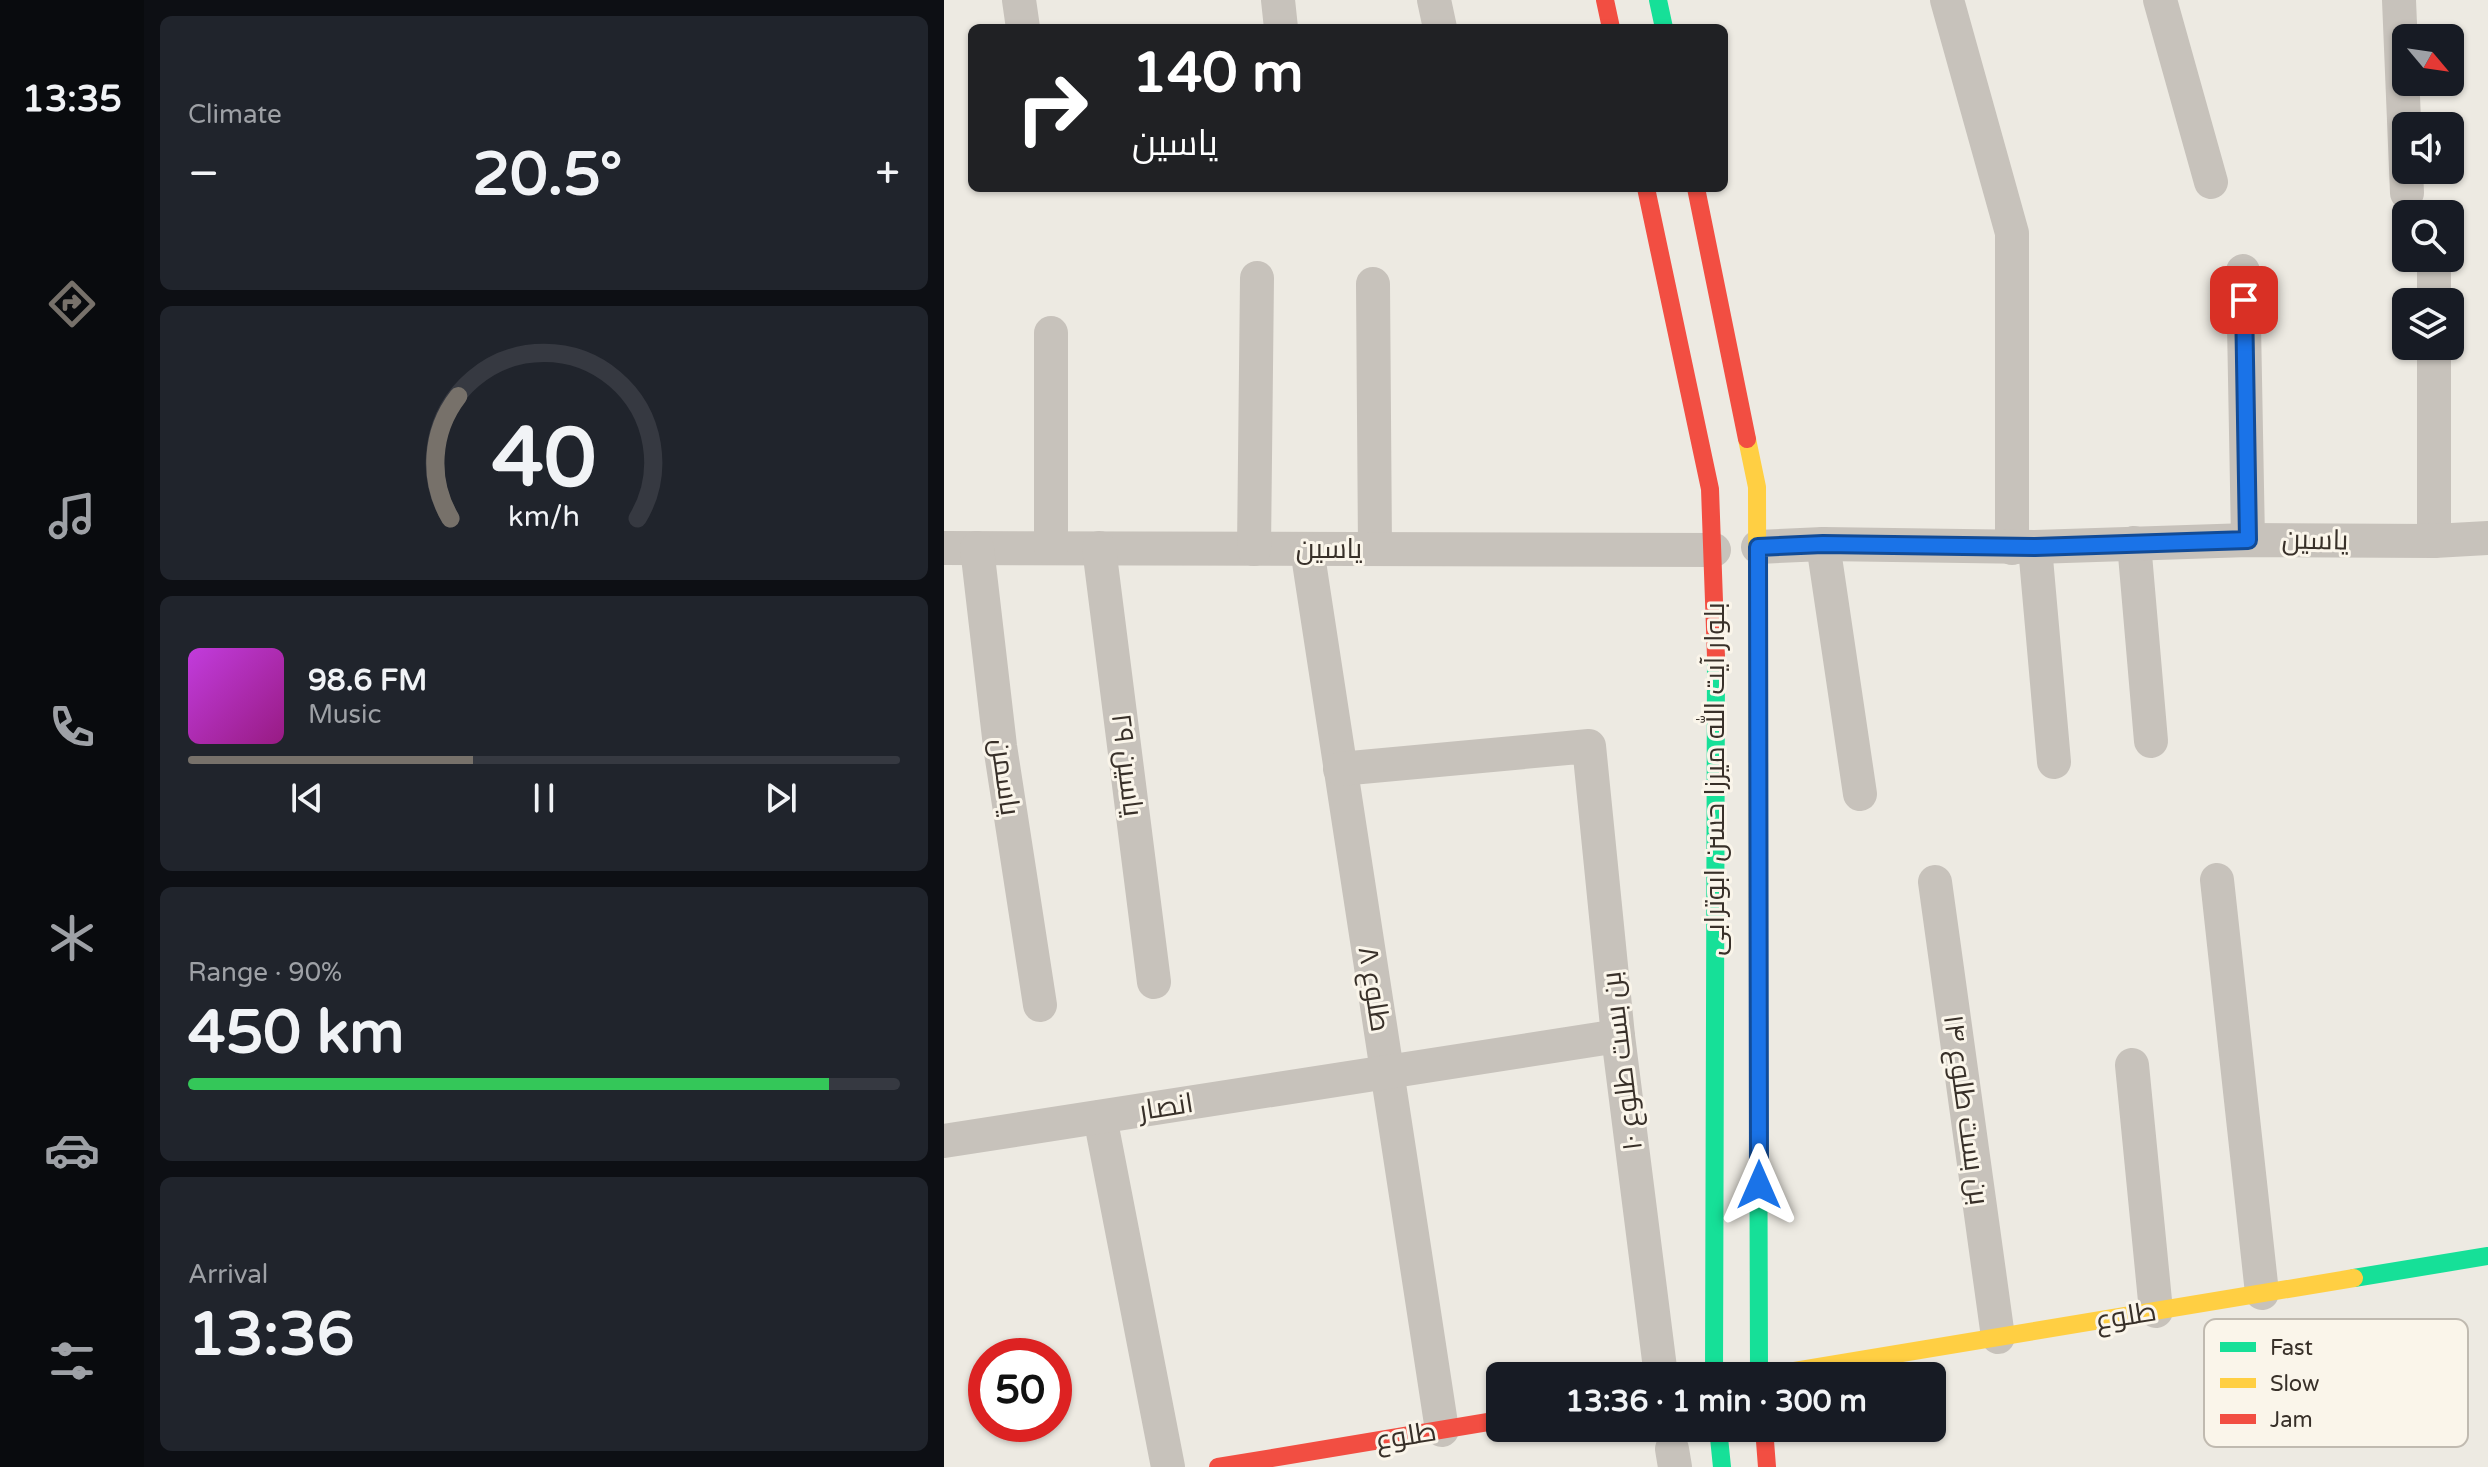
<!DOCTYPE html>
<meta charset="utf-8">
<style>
:root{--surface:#171b24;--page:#20242c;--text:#f1f3f6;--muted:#9ea1a6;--line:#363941;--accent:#77716a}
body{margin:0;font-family:"Varela Round",Cairo,sans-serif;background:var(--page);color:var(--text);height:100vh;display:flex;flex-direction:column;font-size:30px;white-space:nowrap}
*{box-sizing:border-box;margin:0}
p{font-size:26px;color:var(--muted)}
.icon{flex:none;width:44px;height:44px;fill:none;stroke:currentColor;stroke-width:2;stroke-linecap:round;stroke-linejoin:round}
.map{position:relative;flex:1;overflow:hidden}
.side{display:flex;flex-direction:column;gap:16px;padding:16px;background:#0d0f14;width:800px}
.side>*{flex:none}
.guide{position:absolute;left:24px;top:24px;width:760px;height:168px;border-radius:12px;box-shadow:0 2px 6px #0004;background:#202124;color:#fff;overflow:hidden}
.needle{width:52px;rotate:119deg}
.tools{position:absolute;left:1448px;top:24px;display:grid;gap:16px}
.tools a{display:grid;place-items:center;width:72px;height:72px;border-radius:12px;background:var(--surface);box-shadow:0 2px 6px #0004;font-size:40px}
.speed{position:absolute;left:24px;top:1338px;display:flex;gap:16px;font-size:40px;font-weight:700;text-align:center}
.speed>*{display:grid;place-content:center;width:104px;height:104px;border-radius:50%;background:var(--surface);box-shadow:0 2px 6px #0004;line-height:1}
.speed .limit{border:12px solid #d22;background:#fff;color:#111}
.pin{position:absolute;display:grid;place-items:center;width:68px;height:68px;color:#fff;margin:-34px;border-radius:16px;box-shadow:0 4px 12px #0006}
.me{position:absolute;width:88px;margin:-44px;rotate:0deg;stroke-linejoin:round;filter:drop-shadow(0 0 6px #0008)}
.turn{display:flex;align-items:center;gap:28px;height:168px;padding:0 32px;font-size:36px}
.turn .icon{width:104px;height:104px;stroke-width:2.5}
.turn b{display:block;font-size:56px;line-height:68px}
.big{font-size:60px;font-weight:700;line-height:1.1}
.side .widget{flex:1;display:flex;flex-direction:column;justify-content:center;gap:12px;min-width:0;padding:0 28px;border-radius:12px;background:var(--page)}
.side .dial{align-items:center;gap:0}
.dial svg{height:208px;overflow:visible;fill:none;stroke:var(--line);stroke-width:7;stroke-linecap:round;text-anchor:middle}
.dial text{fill:var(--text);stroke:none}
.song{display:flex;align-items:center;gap:24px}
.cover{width:96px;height:96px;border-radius:12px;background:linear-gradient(135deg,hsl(290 70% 55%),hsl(310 70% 35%))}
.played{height:8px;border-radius:4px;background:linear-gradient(90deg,var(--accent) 40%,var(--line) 40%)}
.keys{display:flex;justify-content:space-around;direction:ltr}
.heat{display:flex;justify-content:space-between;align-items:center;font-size:44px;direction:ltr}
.charge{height:12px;border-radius:6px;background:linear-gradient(90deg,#34c759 90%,var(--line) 0)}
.trip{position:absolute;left:542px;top:1362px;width:460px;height:80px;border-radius:12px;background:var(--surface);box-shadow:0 2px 6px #0004;font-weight:700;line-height:80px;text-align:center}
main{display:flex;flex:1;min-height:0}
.menu{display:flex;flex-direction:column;width:144px;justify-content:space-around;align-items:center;background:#090b0e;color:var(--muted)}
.menu .icon{width:56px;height:56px}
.menu .current{color:var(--accent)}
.menu b{font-size:36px;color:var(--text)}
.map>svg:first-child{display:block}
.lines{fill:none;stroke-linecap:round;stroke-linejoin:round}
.street{stroke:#c7c2bb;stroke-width:34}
.fast{stroke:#16e098;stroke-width:18}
.slow{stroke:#ffcf43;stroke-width:18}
.jam{stroke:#f24e42;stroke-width:18}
.route-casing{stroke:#114b97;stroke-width:20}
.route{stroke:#1a73e8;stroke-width:14}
.labels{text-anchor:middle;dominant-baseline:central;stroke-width:6;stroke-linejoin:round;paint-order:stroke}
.street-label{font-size:28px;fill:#383029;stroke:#faf5ea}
.key{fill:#faf5ea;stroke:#c0bab0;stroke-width:2}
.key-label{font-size:22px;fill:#383029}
</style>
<main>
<nav class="menu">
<b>13:35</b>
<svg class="icon current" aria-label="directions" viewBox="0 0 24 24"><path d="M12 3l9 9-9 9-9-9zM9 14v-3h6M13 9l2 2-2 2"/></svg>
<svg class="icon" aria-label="music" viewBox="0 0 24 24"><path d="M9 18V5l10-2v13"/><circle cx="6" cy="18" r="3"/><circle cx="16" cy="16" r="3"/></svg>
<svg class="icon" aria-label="phone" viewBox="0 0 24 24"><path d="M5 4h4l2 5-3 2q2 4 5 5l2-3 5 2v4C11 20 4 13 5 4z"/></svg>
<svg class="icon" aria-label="climate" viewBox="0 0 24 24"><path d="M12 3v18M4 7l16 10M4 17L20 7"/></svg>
<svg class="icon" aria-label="car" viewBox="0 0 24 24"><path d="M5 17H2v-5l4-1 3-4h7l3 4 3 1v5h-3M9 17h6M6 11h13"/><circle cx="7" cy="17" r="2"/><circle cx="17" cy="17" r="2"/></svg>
<svg class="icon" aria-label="filters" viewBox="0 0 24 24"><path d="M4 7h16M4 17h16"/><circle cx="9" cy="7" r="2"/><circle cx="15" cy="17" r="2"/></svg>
</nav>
<section class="side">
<div class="widget"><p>Climate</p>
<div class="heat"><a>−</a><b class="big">20.5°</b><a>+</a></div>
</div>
<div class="widget dial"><svg viewBox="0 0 100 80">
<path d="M14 69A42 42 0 1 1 86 69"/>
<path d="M14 69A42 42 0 0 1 17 22" stroke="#77716a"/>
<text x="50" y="56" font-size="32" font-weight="700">40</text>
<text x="50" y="72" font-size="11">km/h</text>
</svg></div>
<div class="widget">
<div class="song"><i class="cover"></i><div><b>98.6 FM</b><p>Music</p></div></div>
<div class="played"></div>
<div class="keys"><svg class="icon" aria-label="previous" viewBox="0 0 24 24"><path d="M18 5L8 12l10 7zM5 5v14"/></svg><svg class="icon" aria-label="pause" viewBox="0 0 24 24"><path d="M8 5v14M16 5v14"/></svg><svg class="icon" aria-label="next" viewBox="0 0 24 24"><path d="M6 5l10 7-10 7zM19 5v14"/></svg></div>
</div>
<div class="widget"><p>Range · 90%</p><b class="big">450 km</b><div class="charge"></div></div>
<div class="widget"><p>Arrival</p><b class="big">13:36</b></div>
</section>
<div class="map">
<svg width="1544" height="1467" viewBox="0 0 1544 1467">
<rect width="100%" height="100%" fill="#edeae2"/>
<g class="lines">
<g class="street">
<path d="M 75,0 L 79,28"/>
<path d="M 334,0 L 337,28"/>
<path d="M 490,0 L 496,28"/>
<path d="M 1003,0 L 1068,233 L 1068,548"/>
<path d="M 1216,0 L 1267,182"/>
<path d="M 1455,0 L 1463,193"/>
<path d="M 1490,262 L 1490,302"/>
<path d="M 1299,271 L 1304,540"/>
<path d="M 429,284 L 431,549"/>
<path d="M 1490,346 L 1490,541"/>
<path d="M 1190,543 L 1207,741"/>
<path d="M 879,544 L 916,794"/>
<path d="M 814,547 L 879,544 L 1091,547 L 1304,540 L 1490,541 L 1544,538"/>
<path d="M 1091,547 L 1110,762"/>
<path d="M 0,548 L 770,550"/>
<path d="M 33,548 L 56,746 L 96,1005"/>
<path d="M 107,548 L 107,333"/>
<path d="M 155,548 L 210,982"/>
<path d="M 310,549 L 313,278"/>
<path d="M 363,549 L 498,1430"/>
<path d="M 396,769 L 645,746 L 674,1036 L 717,1376"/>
<path d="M 1273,880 L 1318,1293"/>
<path d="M 991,882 L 1054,1337"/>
<path d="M 1188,1065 L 1212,1311"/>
<path d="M 156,1117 L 224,1467"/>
<path d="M 0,1141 L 674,1036"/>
<path d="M 728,1449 L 731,1467"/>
</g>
<g class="fast">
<path d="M 714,0 L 720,28"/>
<path d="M 814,1002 L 815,1376"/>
<path d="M 1410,1278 L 1544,1256"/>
<path d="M 770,1376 L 772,657"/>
<path d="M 774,1428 L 778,1467"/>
</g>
<g class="slow">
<path d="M 803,439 L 813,487 L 814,1002"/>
<path d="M 820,1376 L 1410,1278"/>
</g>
<g class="jam">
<path d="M 661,0 L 667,28"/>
<path d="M 702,188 L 766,489 L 772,657"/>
<path d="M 752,188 L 803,439"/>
<path d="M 820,1428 L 823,1467"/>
<path d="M 274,1467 L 556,1420"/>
</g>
</g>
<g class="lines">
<g class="route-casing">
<path id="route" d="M 815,1185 L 814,547 L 879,544 L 1091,547 L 1304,540 L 1300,300"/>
</g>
<use href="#route" class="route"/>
</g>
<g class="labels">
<g class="street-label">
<text transform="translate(1371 540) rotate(1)">یاسین</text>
<text x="385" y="549">یاسین</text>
<text transform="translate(183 765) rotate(83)">یاسین ۲۹</text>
<text transform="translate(61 777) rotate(82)">یاسمن</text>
<text transform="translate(771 779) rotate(-90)">بلوار آیت الله میرزا حسن ابوترابی</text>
<text transform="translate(430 989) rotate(81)">طلوع ۸</text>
<text transform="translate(678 1061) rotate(-97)">بن بست طلوع ۱۰</text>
<text transform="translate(222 1107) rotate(-9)">انصار</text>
<text transform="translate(1022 1110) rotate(82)">بن بست طلوع ۱۴</text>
<text transform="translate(1182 1316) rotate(-9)">طلوع</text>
<text transform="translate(462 1436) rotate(-9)">طلوع</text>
</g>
</g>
<rect x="1260" y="1319" width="264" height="128" rx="12" class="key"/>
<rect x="1276" y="1342" width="36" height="10" fill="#16e098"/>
<rect x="1276" y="1378" width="36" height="10" fill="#ffcf43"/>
<rect x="1276" y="1414" width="36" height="10" fill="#f24e42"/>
<g class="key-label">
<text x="1326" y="1355">Fast</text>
<text x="1326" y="1391">Slow</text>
<text x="1326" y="1427">Jam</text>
</g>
</svg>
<div class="tools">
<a><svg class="needle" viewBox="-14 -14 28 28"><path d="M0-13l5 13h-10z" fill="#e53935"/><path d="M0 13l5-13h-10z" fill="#9ea1a6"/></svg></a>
<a><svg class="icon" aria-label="sound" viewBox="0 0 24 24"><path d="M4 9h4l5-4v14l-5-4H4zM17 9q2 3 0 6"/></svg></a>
<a><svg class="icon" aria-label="search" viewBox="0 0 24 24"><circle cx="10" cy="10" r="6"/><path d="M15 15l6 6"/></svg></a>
<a><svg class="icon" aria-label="layers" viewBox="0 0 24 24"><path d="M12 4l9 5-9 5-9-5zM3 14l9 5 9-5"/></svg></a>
</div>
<div class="speed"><div class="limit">50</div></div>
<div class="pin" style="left:1300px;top:300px;background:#d93025"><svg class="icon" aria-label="arrive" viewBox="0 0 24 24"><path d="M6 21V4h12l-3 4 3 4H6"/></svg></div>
<svg class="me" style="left:815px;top:1185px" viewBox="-20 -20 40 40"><path d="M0-17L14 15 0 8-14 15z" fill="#1a73e8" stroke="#fff" stroke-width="4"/></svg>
<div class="trip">13:36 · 1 min · 300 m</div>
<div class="guide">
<div class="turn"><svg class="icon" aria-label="right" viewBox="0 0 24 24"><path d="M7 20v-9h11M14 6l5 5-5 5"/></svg><div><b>140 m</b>یاسین</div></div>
</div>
</div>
</main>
